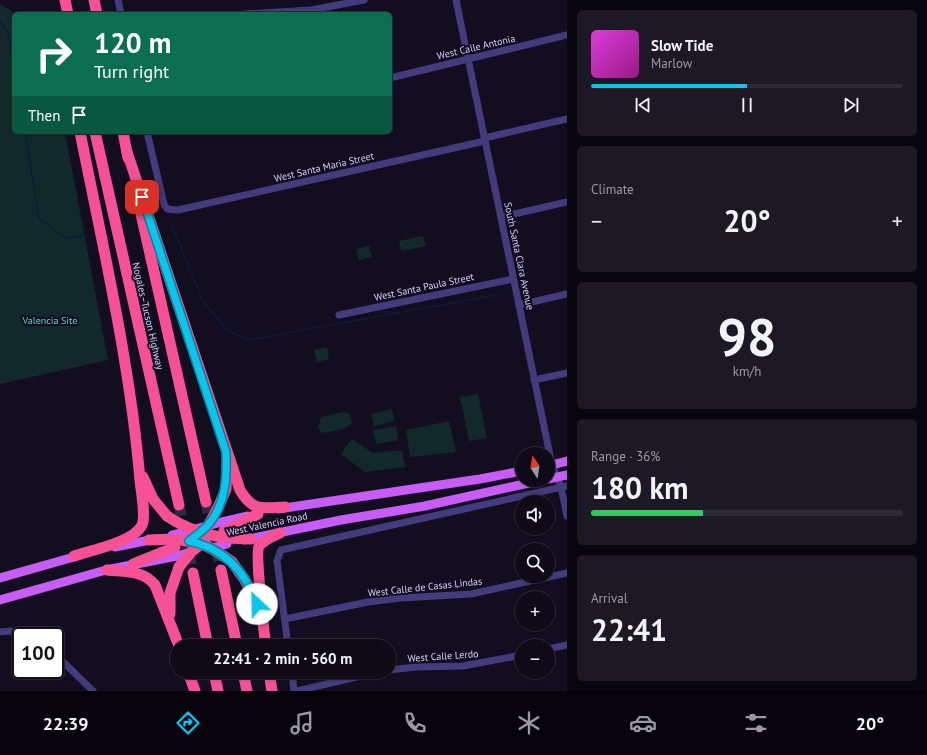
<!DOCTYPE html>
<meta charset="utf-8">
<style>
:root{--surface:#0e0a18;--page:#1c1825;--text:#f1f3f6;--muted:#9b9aa2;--line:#2e2b37;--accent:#0cc5ec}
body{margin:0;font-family:"PT Sans",sans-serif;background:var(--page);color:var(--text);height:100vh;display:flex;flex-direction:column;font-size:15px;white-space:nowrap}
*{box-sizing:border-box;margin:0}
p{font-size:13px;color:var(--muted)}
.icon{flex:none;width:22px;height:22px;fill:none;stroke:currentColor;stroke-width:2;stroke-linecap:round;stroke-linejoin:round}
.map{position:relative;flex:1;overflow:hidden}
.details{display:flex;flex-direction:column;gap:10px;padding:10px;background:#08060d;width:360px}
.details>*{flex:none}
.banner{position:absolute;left:12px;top:12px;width:380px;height:122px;border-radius:6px;box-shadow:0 1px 3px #0004,0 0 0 1px var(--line);background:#0b6e4f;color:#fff;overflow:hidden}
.needle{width:26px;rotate:348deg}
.buttons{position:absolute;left:515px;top:447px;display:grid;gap:8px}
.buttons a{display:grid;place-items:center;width:40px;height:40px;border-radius:50%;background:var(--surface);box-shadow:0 1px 3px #0004,0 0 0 1px var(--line);font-size:20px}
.speed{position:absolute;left:12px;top:627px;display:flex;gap:8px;font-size:20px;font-weight:700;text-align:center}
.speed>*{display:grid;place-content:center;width:52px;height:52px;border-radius:50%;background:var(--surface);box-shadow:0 1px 3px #0004,0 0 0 1px var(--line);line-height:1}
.speed .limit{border:2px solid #111;border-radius:6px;background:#fff;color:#111}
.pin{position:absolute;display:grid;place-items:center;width:34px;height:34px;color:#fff;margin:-17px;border-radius:8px;box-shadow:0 2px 6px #0006}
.me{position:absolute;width:44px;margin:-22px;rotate:336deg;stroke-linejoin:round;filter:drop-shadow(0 0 3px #0008)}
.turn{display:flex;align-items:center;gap:14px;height:84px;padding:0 16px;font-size:18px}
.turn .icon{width:52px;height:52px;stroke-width:2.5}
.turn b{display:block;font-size:28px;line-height:34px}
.then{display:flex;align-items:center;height:38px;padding:0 16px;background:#0003;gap:8px;font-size:15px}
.big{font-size:30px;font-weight:600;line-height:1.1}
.details .widget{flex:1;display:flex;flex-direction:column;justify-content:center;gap:6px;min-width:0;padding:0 14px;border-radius:6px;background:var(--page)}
.details .dial{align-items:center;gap:0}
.dial b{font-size:52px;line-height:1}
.song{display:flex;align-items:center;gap:12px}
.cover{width:48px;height:48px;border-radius:6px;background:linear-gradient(135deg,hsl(300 70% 55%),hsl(310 70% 35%))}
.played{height:4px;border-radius:2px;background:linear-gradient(90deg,var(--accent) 50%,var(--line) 50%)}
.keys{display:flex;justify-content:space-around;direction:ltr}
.heat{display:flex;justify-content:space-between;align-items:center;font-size:22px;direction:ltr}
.charge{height:6px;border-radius:3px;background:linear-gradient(90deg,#34c759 36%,var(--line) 0)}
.trip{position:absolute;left:170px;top:639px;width:226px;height:40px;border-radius:20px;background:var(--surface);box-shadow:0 1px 3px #0004,0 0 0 1px var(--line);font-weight:600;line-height:40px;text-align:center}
.tab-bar{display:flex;height:64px;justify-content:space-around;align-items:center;background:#06040a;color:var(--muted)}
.tab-bar .icon{width:28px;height:28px}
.tab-bar .active{color:var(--accent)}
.tab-bar b{font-size:18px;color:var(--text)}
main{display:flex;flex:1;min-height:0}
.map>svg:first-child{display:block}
.green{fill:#11292a}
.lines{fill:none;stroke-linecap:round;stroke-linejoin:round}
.stream{stroke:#0c1a3b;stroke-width:1.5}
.highway-tunnel{stroke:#302b41;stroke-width:11;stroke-dasharray:11 5.5;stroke-linecap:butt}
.minor{stroke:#433b7c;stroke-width:7}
.major{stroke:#c85cf6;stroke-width:9}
.highway{stroke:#f65194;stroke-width:11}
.major-bridge{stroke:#c85cf6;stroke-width:9}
.highway-bridge{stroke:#f65194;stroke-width:11}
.route-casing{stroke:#088099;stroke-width:10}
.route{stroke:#0cc5ec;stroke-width:7}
.labels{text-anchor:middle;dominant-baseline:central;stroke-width:4;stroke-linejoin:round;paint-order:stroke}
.street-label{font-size:10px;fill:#d8cffd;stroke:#120e20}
.park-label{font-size:10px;fill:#60d8c3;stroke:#120e20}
</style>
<main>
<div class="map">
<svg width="567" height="691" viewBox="0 0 567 691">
<rect width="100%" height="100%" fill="#120e20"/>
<g class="green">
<path d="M 0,4 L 16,14 L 14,14 L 14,132 L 65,132 L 108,360 L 0,384 Z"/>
<path d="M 423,236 L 426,246 L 401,251 L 399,241 Z"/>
<path d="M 369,246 L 372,257 L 359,260 L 356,249 Z"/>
<path d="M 327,347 L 329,359 L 317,362 L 314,350 Z"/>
<path d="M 478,394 L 487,438 L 469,441 L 460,397 Z"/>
<path d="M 392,409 L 394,421 L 374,426 L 371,414 Z"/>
<path d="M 344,412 L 350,414 L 352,423 L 344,429 L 322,433 L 318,428 L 321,417 Z"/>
<path d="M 449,421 L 456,452 L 410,457 L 406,430 Z"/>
<path d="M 396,426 L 398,440 L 376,444 L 373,430 Z"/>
<path d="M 352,439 L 373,453 L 402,450 L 405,467 L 365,472 L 341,454 Z"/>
</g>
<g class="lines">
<g class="stream">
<path d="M 0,21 L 8,33 L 14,69"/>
<path d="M 25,132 L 39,218 L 65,238 L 87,235"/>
<path d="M 171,223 L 202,300 L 227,330 L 248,340 L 502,294"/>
</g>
<g class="highway-tunnel">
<path d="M 206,502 L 221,570"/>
<path d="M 179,505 L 193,573"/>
</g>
<g class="minor">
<path d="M 118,0 L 121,14"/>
<path d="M 456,0 L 552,465 L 561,487 L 567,516"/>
<path d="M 244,14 L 311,10 L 364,0"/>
<path d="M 390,78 L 567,35"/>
<path d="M 147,132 L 164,204 L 167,209 L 178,210 L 485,141"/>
<path d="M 484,138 L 567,119"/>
<path d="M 501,217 L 567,202"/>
<path d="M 519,305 L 567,294"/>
<path d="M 339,315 L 513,279"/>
<path d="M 534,380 L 567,373"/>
<path d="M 285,619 L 368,602 L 401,598 L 471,594 L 567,573"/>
<path d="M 0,632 L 11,631 L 28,636"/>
<path d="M 288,646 L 277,561 L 281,550 L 567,486"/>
<path d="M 548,649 L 567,645"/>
<path d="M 55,654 L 93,691"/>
<path d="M 389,670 L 416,667 L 463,666 L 522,655"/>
<path d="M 292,672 L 294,691"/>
<path d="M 297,691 L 378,672"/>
</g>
<g class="major">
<path d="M 548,466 L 567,461"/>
<path d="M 548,479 L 567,475"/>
<path d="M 278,509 L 480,479 L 522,471"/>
<path d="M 222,522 L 248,516"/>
<path d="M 244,540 L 341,520 L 425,506 L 542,480"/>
<path d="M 115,547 L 155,539"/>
<path d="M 0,578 L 81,555"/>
<path d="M 0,600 L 106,570 L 177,556"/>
</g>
<g class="highway">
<path d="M 65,0 L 68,14"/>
<path d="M 94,0 L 97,14"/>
<path d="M 95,132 L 179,505"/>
<path d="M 123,132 L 128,158"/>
<path d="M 127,152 L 240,490 C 253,512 262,508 285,507"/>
<path d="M 141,214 L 206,502"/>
<path d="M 143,477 L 153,499 L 167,516"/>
<path d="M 218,508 L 226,489 L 227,462"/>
<path d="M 224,531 L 258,514"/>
<path d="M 226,538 L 251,539"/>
<path d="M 149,540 L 173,539"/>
<path d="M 74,556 C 92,550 134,542 142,525 C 146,516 141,491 140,480 C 130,363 103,247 80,132"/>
<path d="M 232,562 L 245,580 L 258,607"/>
<path d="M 133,564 L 175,547"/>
<path d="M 107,570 C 125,572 143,570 155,585 L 179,646"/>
<path d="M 221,570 L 237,646"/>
<path d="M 193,573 L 208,646"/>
<path d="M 170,614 L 170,593 L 179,567"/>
<path d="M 266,646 C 264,633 255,553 259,546 C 264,540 273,536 280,533"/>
<path d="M 188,672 L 195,691"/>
<path d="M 214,672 L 218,691"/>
<path d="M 243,672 L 247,691"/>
<path d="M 269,672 L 272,691"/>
</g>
<g class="major-bridge">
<path d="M 172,535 L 222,522"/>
<path d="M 213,548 L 227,544"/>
<path d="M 177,556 L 191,552"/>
</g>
<g class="highway-bridge">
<path d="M 167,516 C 186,529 204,534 226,538"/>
<path d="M 196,535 L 208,526 L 218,508"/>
<path d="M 173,539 C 201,542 209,545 232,562"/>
<path d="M 179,567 L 191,552 L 205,541"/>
</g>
</g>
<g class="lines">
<g class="route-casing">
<path id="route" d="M 142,197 L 226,452 C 227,478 226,504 208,525 C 203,531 195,536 189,541 C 224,548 245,571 257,604"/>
</g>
<use href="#route" class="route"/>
</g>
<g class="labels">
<g class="street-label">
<text transform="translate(476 47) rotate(-13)">West Calle Antonia</text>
<text transform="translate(324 167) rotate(-13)">West Santa Maria Street</text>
<text transform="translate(519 256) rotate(78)">South Santa Clara Avenue</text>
<text transform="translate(424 287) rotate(-12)">West Santa Paula Street</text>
<text transform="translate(148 316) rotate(77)">Nogales–Tucson Highway</text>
<text transform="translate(267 524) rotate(-12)">West Valencia Road</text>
<text transform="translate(425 587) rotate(-6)">West Calle de Casas Lindas</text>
<text transform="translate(443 656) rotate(-4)">West Calle Lerdo</text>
</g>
<g class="park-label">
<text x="50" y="320">Valencia Site</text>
</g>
</g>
</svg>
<div class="buttons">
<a><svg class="needle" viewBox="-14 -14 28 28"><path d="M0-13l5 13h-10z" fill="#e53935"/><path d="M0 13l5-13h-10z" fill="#9b9aa2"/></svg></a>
<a><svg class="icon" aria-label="sound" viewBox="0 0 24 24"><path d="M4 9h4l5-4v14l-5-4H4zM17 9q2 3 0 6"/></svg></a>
<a><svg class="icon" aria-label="search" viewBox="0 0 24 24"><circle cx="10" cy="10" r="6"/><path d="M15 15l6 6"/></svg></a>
<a>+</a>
<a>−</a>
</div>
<div class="speed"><div class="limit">100</div></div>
<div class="pin" style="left:142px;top:197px;background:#d93025"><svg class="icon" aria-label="arrive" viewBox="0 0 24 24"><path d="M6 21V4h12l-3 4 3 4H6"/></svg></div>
<svg class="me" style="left:257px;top:604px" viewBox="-20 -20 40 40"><circle r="19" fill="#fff"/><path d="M0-13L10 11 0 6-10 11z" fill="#0cc5ec"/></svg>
<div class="trip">22:41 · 2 min · 560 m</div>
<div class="banner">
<div class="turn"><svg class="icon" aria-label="right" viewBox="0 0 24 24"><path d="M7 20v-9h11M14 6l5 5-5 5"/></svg><div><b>120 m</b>Turn right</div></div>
<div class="then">Then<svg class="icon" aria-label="arrive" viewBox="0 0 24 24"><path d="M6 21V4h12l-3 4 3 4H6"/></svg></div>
</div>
</div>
<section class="details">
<div class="widget">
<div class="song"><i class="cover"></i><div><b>Slow Tide</b><p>Marlow</p></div></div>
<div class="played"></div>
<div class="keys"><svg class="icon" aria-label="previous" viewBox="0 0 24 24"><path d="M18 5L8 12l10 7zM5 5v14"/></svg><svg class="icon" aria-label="pause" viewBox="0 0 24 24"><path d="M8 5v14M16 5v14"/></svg><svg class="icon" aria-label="next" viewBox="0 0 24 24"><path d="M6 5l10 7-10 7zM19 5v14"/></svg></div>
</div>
<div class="widget"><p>Climate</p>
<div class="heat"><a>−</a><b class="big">20°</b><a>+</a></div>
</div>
<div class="widget dial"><b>98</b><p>km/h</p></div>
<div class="widget"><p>Range · 36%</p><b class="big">180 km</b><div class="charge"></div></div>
<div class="widget"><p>Arrival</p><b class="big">22:41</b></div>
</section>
</main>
<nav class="tab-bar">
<b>22:39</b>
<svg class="icon active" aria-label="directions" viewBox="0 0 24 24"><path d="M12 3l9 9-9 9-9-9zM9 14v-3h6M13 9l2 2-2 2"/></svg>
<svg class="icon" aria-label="music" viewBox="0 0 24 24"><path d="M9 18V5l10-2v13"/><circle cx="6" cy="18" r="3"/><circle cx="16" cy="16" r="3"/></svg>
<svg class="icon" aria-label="phone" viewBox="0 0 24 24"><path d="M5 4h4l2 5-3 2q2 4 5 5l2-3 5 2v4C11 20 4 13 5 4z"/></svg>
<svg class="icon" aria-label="climate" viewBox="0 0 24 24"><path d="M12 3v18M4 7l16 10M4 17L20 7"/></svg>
<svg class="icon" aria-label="car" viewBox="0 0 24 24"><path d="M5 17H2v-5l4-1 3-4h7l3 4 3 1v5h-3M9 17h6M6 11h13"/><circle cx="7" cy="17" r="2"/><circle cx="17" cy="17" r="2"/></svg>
<svg class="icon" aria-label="filters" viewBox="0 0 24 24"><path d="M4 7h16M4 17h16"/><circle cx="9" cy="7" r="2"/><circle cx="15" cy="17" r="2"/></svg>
<b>20°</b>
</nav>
